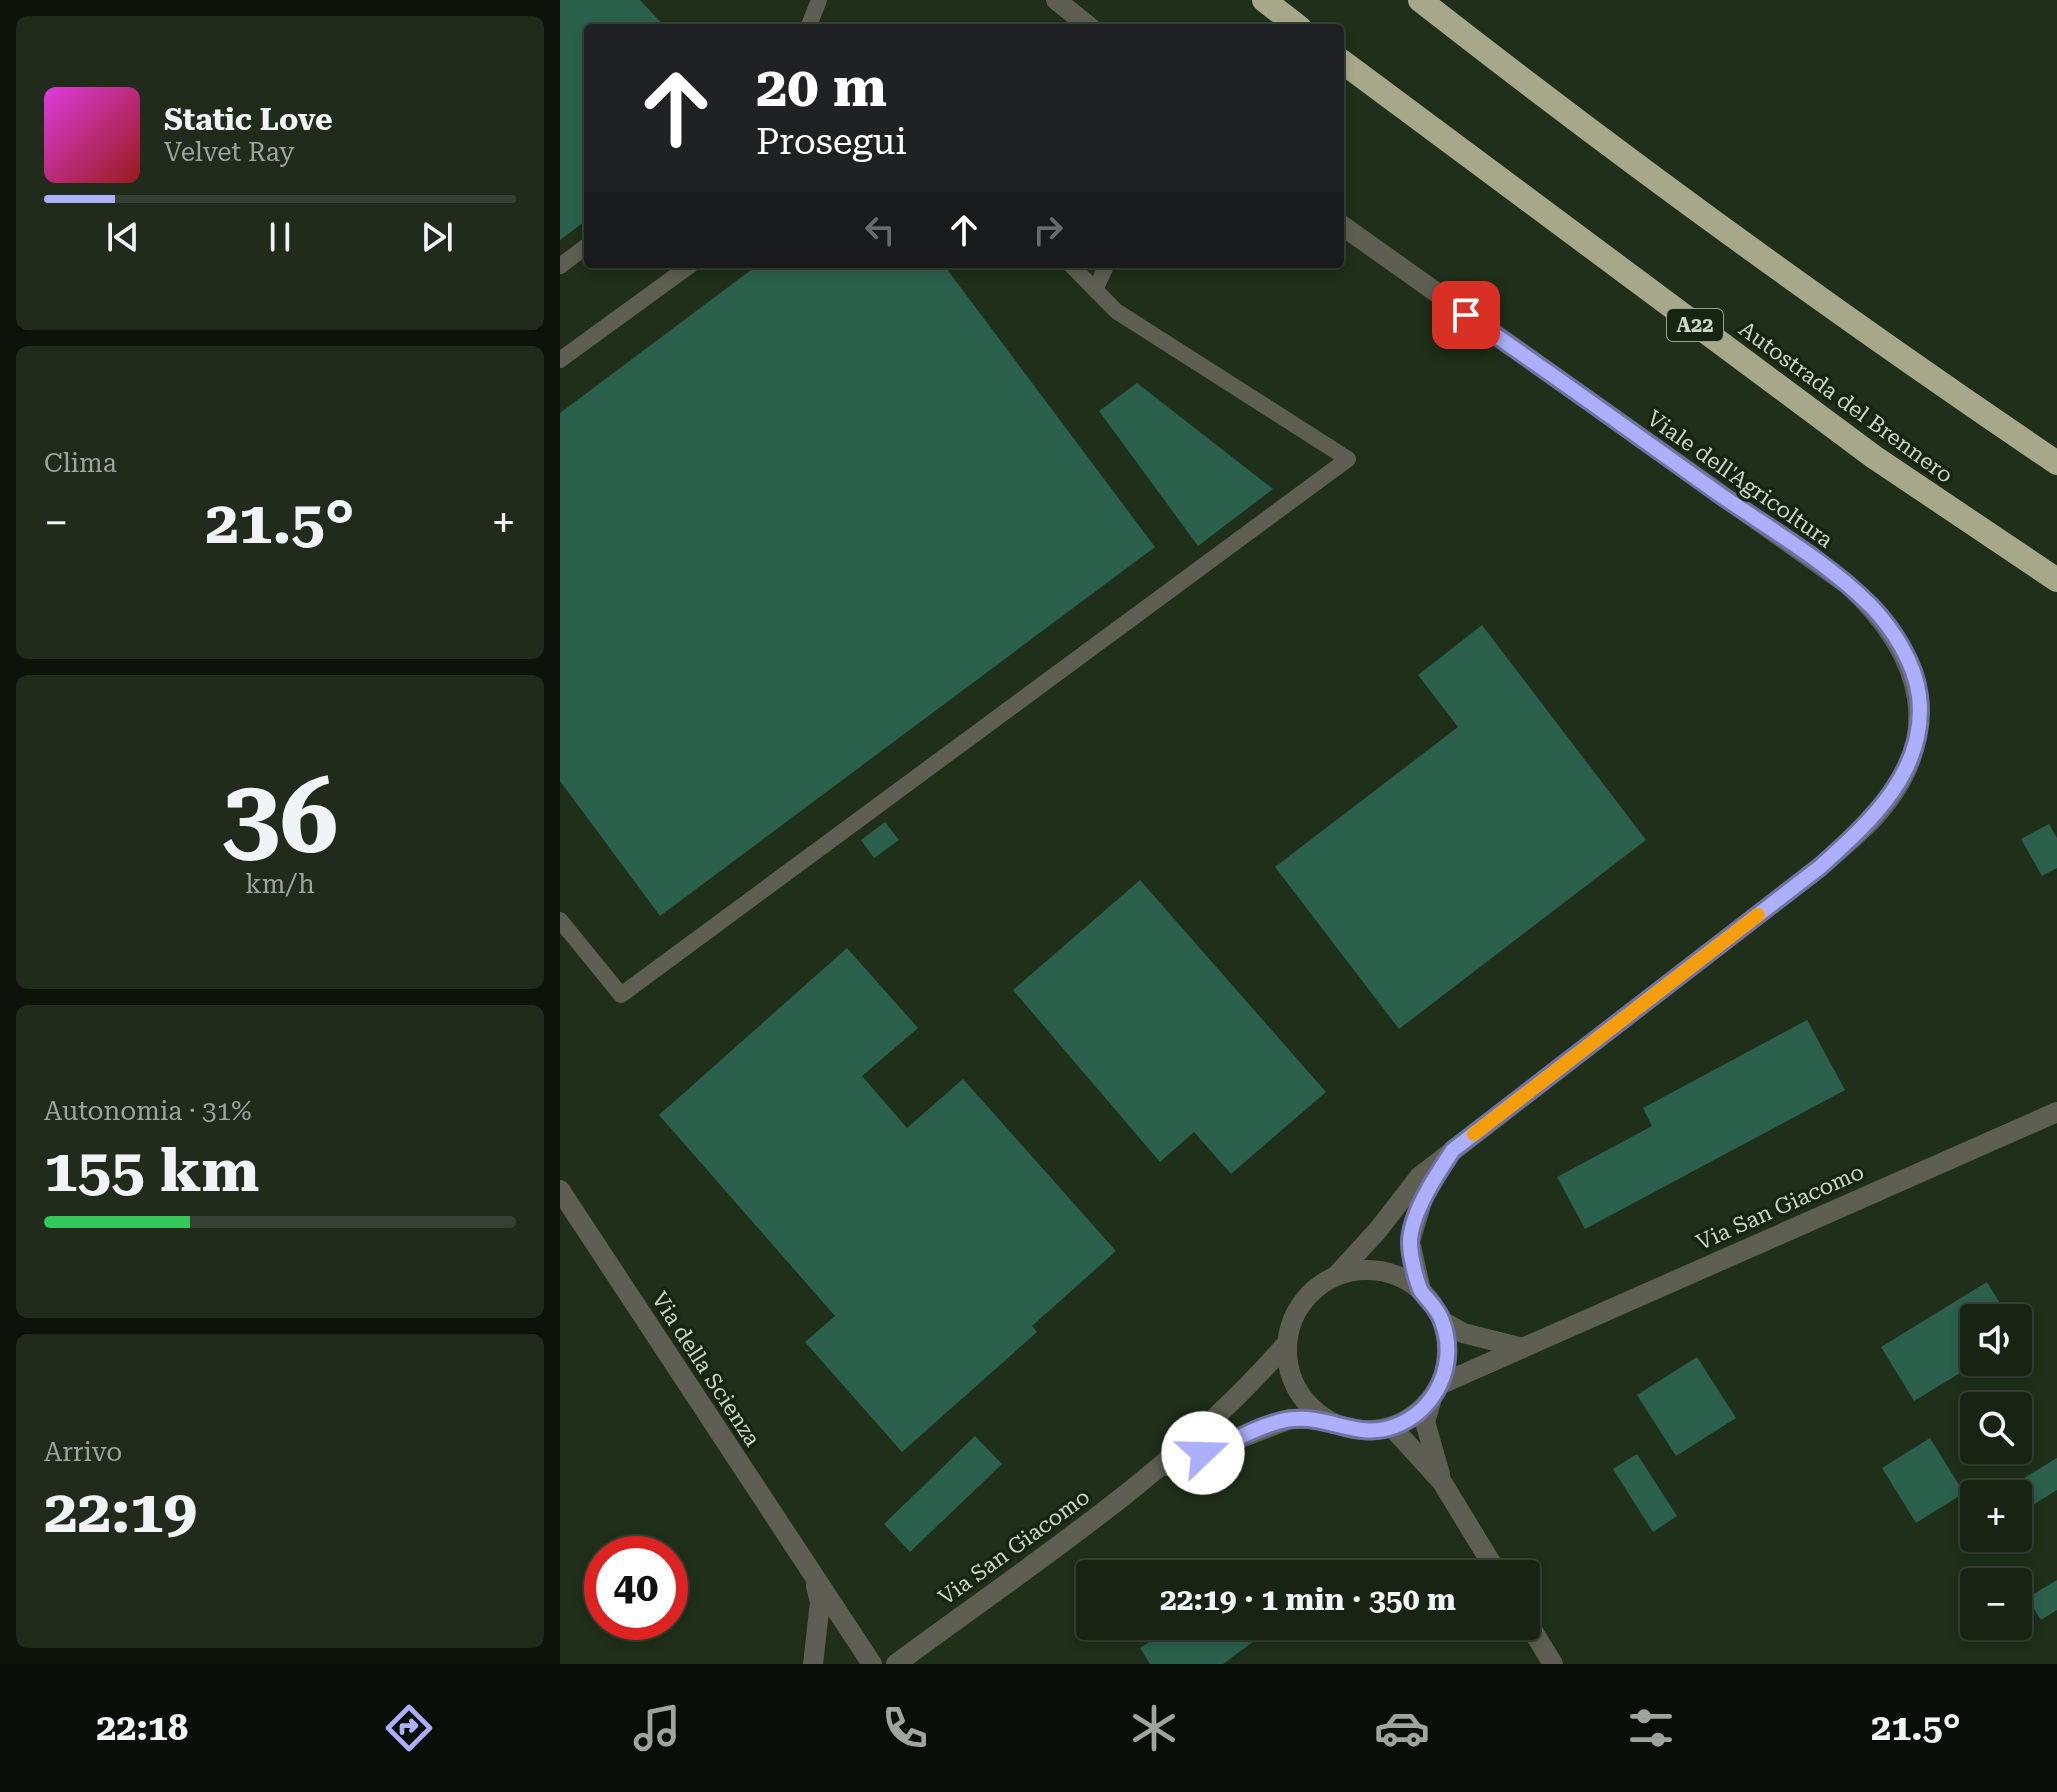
<!DOCTYPE html>
<html lang="it">
<meta charset="utf-8">
<style>
:root{--surface:#172313;--page:#202b1c;--text:#f1f3f6;--muted:#9ea4a0;--line:#364033;--accent:#adaffb}
body{margin:0;font-family:"Roboto Serif",serif;background:var(--page);color:var(--text);height:100vh;display:flex;flex-direction:column;font-size:30px;white-space:nowrap}
*{box-sizing:border-box;margin:0}
p{font-size:26px;color:var(--muted)}
.icon{flex:none;width:44px;height:44px;fill:none;stroke:currentColor;stroke-width:2;stroke-linecap:round;stroke-linejoin:round}
.map{position:relative;flex:1;overflow:hidden}
.drawer{display:flex;flex-direction:column;gap:16px;padding:16px;background:#0d130a;width:560px}
.drawer>*{flex:none}
.banner{position:absolute;left:24px;top:24px;width:760px;height:244px;border-radius:8px;box-shadow:0 4px 12px #0003,0 0 0 2px var(--line);background:#202124;color:#fff;overflow:hidden}
.fabs{position:absolute;left:1400px;top:1304px;display:grid;gap:16px}
.fabs a{display:grid;place-items:center;width:72px;height:72px;border-radius:8px;background:var(--surface);box-shadow:0 4px 12px #0003,0 0 0 2px var(--line);font-size:40px}
.speed{position:absolute;left:24px;top:1536px;display:flex;gap:16px;font-size:40px;font-weight:700;text-align:center}
.speed>*{display:grid;place-content:center;width:104px;height:104px;border-radius:50%;background:var(--surface);box-shadow:0 4px 12px #0003,0 0 0 2px var(--line);line-height:1}
.speed .limit{border:12px solid #d22;background:#fff;color:#111}
.pin{position:absolute;display:grid;place-items:center;width:68px;height:68px;color:#fff;margin:-34px;border-radius:16px;box-shadow:0 4px 12px #0006}
.me{position:absolute;width:88px;margin:-44px;rotate:69deg;stroke-linejoin:round;filter:drop-shadow(0 0 6px #0008)}
.turn{display:flex;align-items:center;gap:28px;height:168px;padding:0 40px;font-size:36px}
.turn .icon{width:104px;height:104px;stroke-width:2.5}
.turn b{display:block;font-size:56px;line-height:68px}
.lanes{display:flex;align-items:center;height:76px;padding:0 40px;background:#0003;justify-content:center;gap:40px;direction:ltr}
.lanes .off{opacity:.35}
.big{font-size:60px;font-weight:700;line-height:1.1}
.drawer .tile{flex:1;display:flex;flex-direction:column;justify-content:center;gap:12px;min-width:0;padding:0 28px;border-radius:12px;background:var(--page)}
.drawer .dial{align-items:center;gap:0}
.dial b{font-size:104px;line-height:1}
.song{display:flex;align-items:center;gap:24px}
.cover{width:96px;height:96px;border-radius:12px;background:linear-gradient(135deg,hsl(300 70% 55%),hsl(0 70% 35%))}
.played{height:8px;border-radius:4px;background:linear-gradient(90deg,var(--accent) 15%,var(--line) 15%)}
.keys{display:flex;justify-content:space-around;direction:ltr}
.heat{display:flex;justify-content:space-between;align-items:center;font-size:44px;direction:ltr}
.charge{height:12px;border-radius:6px;background:linear-gradient(90deg,#34c759 31%,var(--line) 0)}
.trip{position:absolute;left:516px;top:1560px;width:464px;height:80px;border-radius:8px;background:var(--surface);box-shadow:0 4px 12px #0003,0 0 0 2px var(--line);font-weight:700;line-height:80px;text-align:center}
.tab-bar{display:flex;height:128px;justify-content:space-around;align-items:center;background:#090e08;color:var(--muted)}
.tab-bar .icon{width:56px;height:56px}
.tab-bar .active{color:var(--accent)}
.tab-bar b{font-size:36px;color:var(--text)}
main{display:flex;flex:1;min-height:0}
.map>svg:first-child{display:block}
.building{fill:#2b604d}
.lines{fill:none;stroke-linecap:round;stroke-linejoin:round}
.service{stroke:#5e5f52;stroke-width:16}
.minor{stroke:#5e5f52;stroke-width:20}
.tertiary{stroke:#5e5f52;stroke-width:20}
.motorway{stroke:#a7a889;stroke-width:24}
.route-casing{stroke:#7072a3;stroke-width:20}
.route{stroke:#adaffb;stroke-width:14}
.slow{stroke:#f59e0b;stroke-width:14}
.labels{text-anchor:middle;dominant-baseline:central;stroke-width:7;stroke-linejoin:round;paint-order:stroke}
.shield{fill:#152510;stroke:#95a191;stroke-width:2}
.shield-label{font-size:20px;font-weight:bold;fill:#ccd6c8}
.street-label{font-size:22px;fill:#ccd6c8;stroke:#152510}
</style>
<main>
<section class="drawer">
<div class="tile">
<div class="song"><i class="cover"></i><div><b>Static Love</b><p>Velvet Ray</p></div></div>
<div class="played"></div>
<div class="keys"><svg class="icon" aria-label="previous" viewBox="0 0 24 24"><path d="M18 5L8 12l10 7zM5 5v14"/></svg><svg class="icon" aria-label="pause" viewBox="0 0 24 24"><path d="M8 5v14M16 5v14"/></svg><svg class="icon" aria-label="next" viewBox="0 0 24 24"><path d="M6 5l10 7-10 7zM19 5v14"/></svg></div>
</div>
<div class="tile"><p>Clima</p>
<div class="heat"><a>−</a><b class="big">21.5°</b><a>+</a></div>
</div>
<div class="tile dial"><b>36</b><p>km/h</p></div>
<div class="tile"><p>Autonomia · 31%</p><b class="big">155 km</b><div class="charge"></div></div>
<div class="tile"><p>Arrivo</p><b class="big">22:19</b></div>
</section>
<div class="map">
<svg width="1497" height="1664" viewBox="0 0 1497 1664">
<rect width="100%" height="100%" fill="#1f2f19"/>
<g class="building">
<path d="M 0,0 L 80,0 L 106,28 L 28,28 L 28,219 L 0,240 Z"/>
<path d="M 199,264 L 383,264 L 595,547 L 100,916 L 0,781 L 0,413 Z"/>
<path d="M 577,383 L 713,489 L 638,546 L 539,411 Z"/>
<path d="M 922,625 L 1086,840 L 839,1029 L 715,867 L 898,727 L 858,675 Z"/>
<path d="M 325,822 L 339,840 L 314,858 L 301,840 Z"/>
<path d="M 1489,824 L 1497,838 L 1497,868 L 1482,876 L 1461,839 Z"/>
<path d="M 580,880 L 766,1092 L 671,1174 L 634,1132 L 600,1162 L 453,990 Z"/>
<path d="M 287,948 L 358,1028 L 302,1076 L 347,1128 L 403,1079 L 556,1251 L 472,1326 L 477,1332 L 342,1452 L 245,1342 L 275,1316 L 99,1115 Z"/>
<path d="M 1247,1020 L 1285,1090 L 1025,1229 L 997,1177 L 1092,1126 L 1083,1108 Z"/>
<path d="M 1427,1282 L 1449,1318 L 1414,1318 L 1414,1362 L 1418,1362 L 1354,1401 L 1321,1347 Z"/>
<path d="M 1137,1357 L 1176,1418 L 1116,1456 L 1077,1395 Z"/>
<path d="M 415,1436 L 442,1464 L 350,1552 L 324,1524 Z"/>
<path d="M 1370,1438 L 1404,1493 L 1356,1523 L 1322,1468 Z"/>
<path d="M 1077,1454 L 1117,1516 L 1093,1532 L 1053,1469 Z"/>
<path d="M 1497,1458 L 1497,1490 L 1458,1514 L 1458,1494 L 1438,1494 Z"/>
<path d="M 1497,1580 L 1497,1610 L 1481,1620 L 1467,1598 Z"/>
<path d="M 613,1626 L 690,1626 L 698,1638 L 663,1664 L 590,1664 L 580,1648 Z"/>
</g>
<g class="lines">
<g class="service">
<path d="M 248,28 L 259,0"/>
<path d="M 0,266 L 28,245"/>
<path d="M 535,290 L 547,264"/>
<path d="M 0,360 L 132,264"/>
<path d="M 0,920 L 61,995 L 788,459 L 556,311 L 510,264"/>
</g>
<g class="minor">
<path d="M 0,1190 L 312,1664"/>
<path d="M 872,1398 L 865,1422 L 880,1474"/>
<path d="M 832,1427 L 882,1482 L 938,1574"/>
<path d="M 966,1620 L 993,1664"/>
<path d="M 253,1664 L 260,1602 L 256,1586"/>
</g>
<g class="tertiary">
<path d="M 496,0 L 531,28"/>
<circle cx="807" cy="1350" r="80"/>
<path d="M 776,1276 L 818,1230 L 859,1177 L 1260,867 C 1277,852 1294,838 1310,822 C 1389,739 1364,655 1287,584 L 780,224"/>
<path d="M 861,1290 L 850,1242 L 865,1192 L 882,1167"/>
<path d="M 882,1321 L 903,1333 L 963,1348"/>
<path d="M 881,1384 L 1497,1112"/>
<path d="M 608,1466 L 730,1419 L 762,1418"/>
<path d="M 336,1664 C 471,1564 616,1471 727,1343"/>
</g>
<g class="motorway">
<path d="M 704,0 L 740,28"/>
<path d="M 860,0 C 1067,162 1280,316 1497,463"/>
<path d="M 780,60 L 1314,457 L 1497,580"/>
</g>
</g>
<g class="lines">
<g class="route-casing">
<path id="route" d="M 643,1453 C 671,1443 705,1421 734,1419 C 770,1416 799,1440 835,1426 C 877,1410 898,1363 882,1321 C 878,1308 868,1301 861,1291 C 856,1281 850,1255 850,1243 C 850,1214 877,1174 893,1150 L 1260,867 C 1310,822 1368,770 1359,696 C 1355,663 1333,629 1311,606 C 1267,562 1210,529 1159,494 C 1075,434 991,373 906,315"/>
</g>
<use href="#route" class="route"/>
<path class="slow" d="M 914,1134 L 1198,915"/>
</g>
<g class="labels">
<rect class="shield" x="1107" y="309" width="56" height="32" rx="6"/>
<g class="shield-label">
<text x="1135" y="325">A22</text>
</g>
<g class="street-label">
<text transform="translate(1286 402) rotate(36)">Autostrada del Brennero</text>
<text transform="translate(1180 479) rotate(35)">Viale dell'Agricoltura</text>
<text transform="translate(1220 1207) rotate(-24)">Via San Giacomo</text>
<text transform="translate(146 1369) rotate(57)">Via della Scienza</text>
<text transform="translate(454 1547) rotate(-36)">Via San Giacomo</text>
</g>
</g>
</svg>
<div class="fabs">
<a><svg class="icon" aria-label="sound" viewBox="0 0 24 24"><path d="M4 9h4l5-4v14l-5-4H4zM17 9q2 3 0 6"/></svg></a>
<a><svg class="icon" aria-label="search" viewBox="0 0 24 24"><circle cx="10" cy="10" r="6"/><path d="M15 15l6 6"/></svg></a>
<a>+</a>
<a>−</a>
</div>
<div class="speed"><div class="limit">40</div></div>
<div class="pin" style="left:906px;top:315px;background:#d93025"><svg class="icon" aria-label="arrive" viewBox="0 0 24 24"><path d="M6 21V4h12l-3 4 3 4H6"/></svg></div>
<svg class="me" style="left:643px;top:1453px" viewBox="-20 -20 40 40"><circle r="19" fill="#fff"/><path d="M0-13L10 11 0 6-10 11z" fill="#adaffb"/></svg>
<div class="trip">22:19 · 1 min · 350 m</div>
<div class="banner">
<div class="turn"><svg class="icon" aria-label="ahead" viewBox="0 0 24 24"><path d="M12 20V5M6 11l6-6 6 6"/></svg><div><b>20 m</b>Prosegui</div></div>
<div class="lanes"><svg class="icon off" aria-label="left" viewBox="0 0 24 24"><path d="M17 20v-9H6M10 6l-5 5 5 5"/></svg><svg class="icon" aria-label="ahead" viewBox="0 0 24 24"><path d="M12 20V5M6 11l6-6 6 6"/></svg><svg class="icon off" aria-label="right" viewBox="0 0 24 24"><path d="M7 20v-9h11M14 6l5 5-5 5"/></svg></div>
</div>
</div>
</main>
<nav class="tab-bar">
<b>22:18</b>
<svg class="icon active" aria-label="directions" viewBox="0 0 24 24"><path d="M12 3l9 9-9 9-9-9zM9 14v-3h6M13 9l2 2-2 2"/></svg>
<svg class="icon" aria-label="music" viewBox="0 0 24 24"><path d="M9 18V5l10-2v13"/><circle cx="6" cy="18" r="3"/><circle cx="16" cy="16" r="3"/></svg>
<svg class="icon" aria-label="phone" viewBox="0 0 24 24"><path d="M5 4h4l2 5-3 2q2 4 5 5l2-3 5 2v4C11 20 4 13 5 4z"/></svg>
<svg class="icon" aria-label="climate" viewBox="0 0 24 24"><path d="M12 3v18M4 7l16 10M4 17L20 7"/></svg>
<svg class="icon" aria-label="car" viewBox="0 0 24 24"><path d="M5 17H2v-5l4-1 3-4h7l3 4 3 1v5h-3M9 17h6M6 11h13"/><circle cx="7" cy="17" r="2"/><circle cx="17" cy="17" r="2"/></svg>
<svg class="icon" aria-label="filters" viewBox="0 0 24 24"><path d="M4 7h16M4 17h16"/><circle cx="9" cy="7" r="2"/><circle cx="15" cy="17" r="2"/></svg>
<b>21.5°</b>
</nav>
